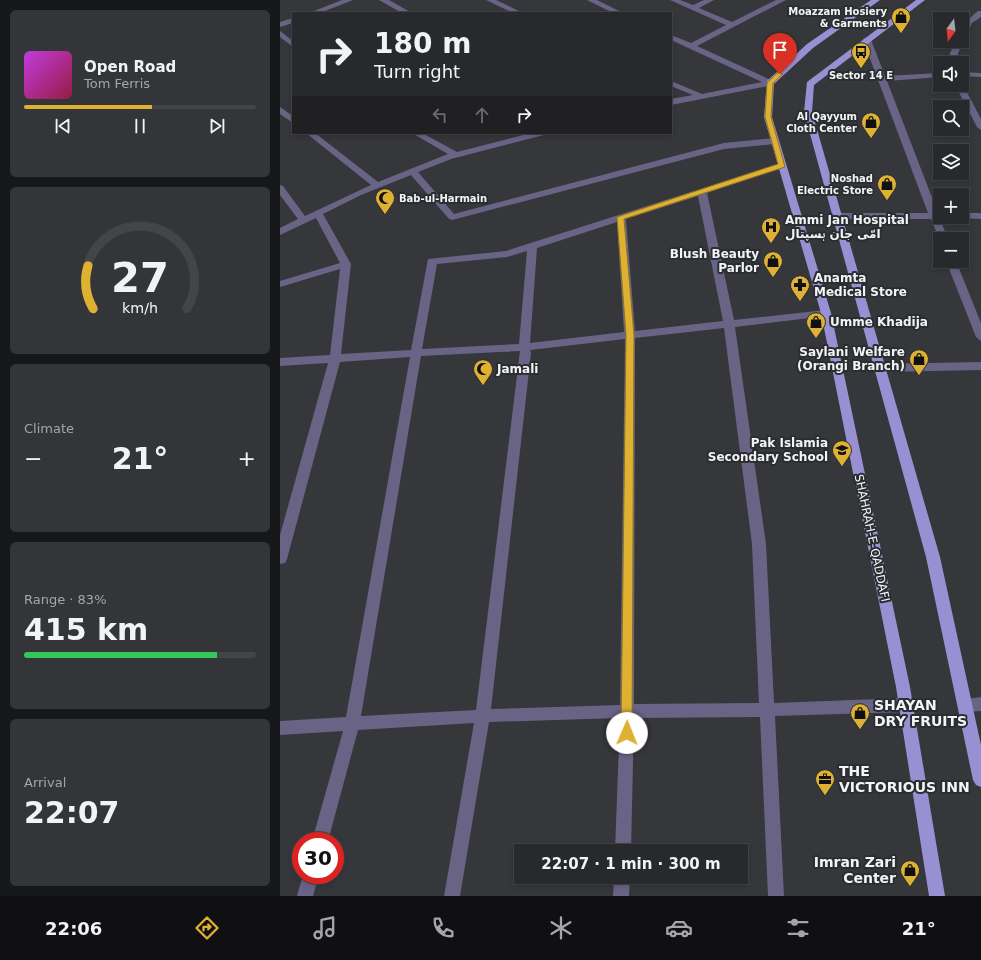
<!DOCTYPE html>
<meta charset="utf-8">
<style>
:root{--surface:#28292c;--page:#343538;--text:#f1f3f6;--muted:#a5a6a9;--line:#444548;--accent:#deb133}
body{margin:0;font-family:"DejaVu Sans","Noto Naskh Arabic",sans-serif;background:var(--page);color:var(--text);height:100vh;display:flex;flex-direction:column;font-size:15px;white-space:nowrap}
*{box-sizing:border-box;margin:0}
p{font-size:13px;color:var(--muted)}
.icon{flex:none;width:22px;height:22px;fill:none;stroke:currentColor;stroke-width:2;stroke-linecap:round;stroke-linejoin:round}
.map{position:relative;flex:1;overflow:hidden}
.panel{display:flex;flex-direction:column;gap:10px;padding:10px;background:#161718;width:280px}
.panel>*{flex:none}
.banner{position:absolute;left:12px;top:12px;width:380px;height:122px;border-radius:0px;box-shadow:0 2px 6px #0003,0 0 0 1px var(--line);background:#28292c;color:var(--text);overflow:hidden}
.needle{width:26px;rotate:195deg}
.buttons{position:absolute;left:653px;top:12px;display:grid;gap:8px}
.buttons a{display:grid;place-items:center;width:36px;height:36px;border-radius:0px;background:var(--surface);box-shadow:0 2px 6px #0003,0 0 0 1px var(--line);font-size:20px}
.speed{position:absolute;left:12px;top:832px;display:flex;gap:8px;font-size:20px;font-weight:700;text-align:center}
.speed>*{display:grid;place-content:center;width:52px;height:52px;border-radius:50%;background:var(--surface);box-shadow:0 2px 6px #0003,0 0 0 1px var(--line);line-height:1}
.speed .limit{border:6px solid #d22;background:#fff;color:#111}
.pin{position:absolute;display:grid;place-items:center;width:34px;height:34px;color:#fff;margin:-41px -17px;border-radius:50% 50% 50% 0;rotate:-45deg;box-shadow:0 0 4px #0007}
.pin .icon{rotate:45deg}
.me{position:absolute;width:44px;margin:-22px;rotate:1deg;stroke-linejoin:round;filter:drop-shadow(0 0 3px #0008)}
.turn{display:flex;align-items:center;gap:14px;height:84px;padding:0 16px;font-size:18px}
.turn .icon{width:52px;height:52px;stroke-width:2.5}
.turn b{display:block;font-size:28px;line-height:34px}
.lanes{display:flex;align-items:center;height:38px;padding:0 16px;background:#0003;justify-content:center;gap:20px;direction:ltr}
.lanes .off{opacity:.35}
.big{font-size:30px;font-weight:800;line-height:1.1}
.panel .card{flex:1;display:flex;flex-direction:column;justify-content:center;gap:6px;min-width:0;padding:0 14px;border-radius:6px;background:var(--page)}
.panel .dial{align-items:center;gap:0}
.dial svg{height:104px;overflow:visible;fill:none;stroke:var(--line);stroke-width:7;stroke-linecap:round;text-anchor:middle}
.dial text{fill:var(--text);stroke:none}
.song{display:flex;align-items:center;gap:12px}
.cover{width:48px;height:48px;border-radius:6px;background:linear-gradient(135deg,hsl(290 70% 55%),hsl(340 70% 35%))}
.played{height:4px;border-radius:2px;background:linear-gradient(90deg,var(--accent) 55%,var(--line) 55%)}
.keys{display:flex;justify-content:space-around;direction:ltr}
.heat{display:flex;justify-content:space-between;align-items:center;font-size:22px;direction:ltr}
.charge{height:6px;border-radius:3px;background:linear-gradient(90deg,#34c759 83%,var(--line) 0)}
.trip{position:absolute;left:234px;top:844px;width:234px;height:40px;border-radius:0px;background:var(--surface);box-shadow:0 2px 6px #0003,0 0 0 1px var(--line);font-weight:800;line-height:40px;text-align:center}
.tabs{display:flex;height:64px;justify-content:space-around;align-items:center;background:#101012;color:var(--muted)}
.tabs .icon{width:28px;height:28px}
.tabs .selected{color:var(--accent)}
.tabs b{font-size:18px;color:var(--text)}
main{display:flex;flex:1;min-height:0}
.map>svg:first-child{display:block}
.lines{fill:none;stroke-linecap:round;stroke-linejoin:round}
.street{fill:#696486;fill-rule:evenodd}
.primary{fill:#998fd3;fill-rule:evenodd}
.route{fill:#deb133;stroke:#907321}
.labels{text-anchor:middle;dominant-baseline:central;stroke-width:4;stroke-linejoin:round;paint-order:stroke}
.far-poi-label{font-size:10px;font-weight:bold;fill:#f3f4f6;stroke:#2b2d31;text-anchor:end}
.poi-label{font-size:12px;font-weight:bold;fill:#f3f4f6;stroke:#2b2d31;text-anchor:start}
.street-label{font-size:12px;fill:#f3f4f6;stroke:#2b2d31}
.near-poi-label{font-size:14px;font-weight:bold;fill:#f3f4f6;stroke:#2b2d31;text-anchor:start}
</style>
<main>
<section class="panel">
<div class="card">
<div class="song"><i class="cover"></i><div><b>Open Road</b><p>Tom Ferris</p></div></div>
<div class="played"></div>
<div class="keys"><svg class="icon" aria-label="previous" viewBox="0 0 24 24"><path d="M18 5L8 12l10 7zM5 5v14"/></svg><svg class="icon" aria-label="pause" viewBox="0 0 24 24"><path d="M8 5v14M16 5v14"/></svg><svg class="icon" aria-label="next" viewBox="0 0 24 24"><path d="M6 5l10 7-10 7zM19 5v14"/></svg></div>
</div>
<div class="card dial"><svg viewBox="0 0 100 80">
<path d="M14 69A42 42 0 1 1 86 69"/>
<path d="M14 69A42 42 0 0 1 10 36" stroke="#deb133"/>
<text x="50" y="56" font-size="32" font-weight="700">27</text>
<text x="50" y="72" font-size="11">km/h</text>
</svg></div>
<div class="card"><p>Climate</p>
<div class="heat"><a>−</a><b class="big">21°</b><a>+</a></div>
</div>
<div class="card"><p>Range · 83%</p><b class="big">415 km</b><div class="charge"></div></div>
<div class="card"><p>Arrival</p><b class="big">22:07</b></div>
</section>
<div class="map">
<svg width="701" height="896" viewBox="0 0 701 896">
<rect width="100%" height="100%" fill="#35373b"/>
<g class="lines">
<g class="street">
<path d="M 62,0 L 73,0 L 40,13 L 29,13 Z"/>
<path d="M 99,0 L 109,0 L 132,13 L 122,13 Z"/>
<path d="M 206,0 L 216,0 L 243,13 L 233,13 Z"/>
<path d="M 307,0 L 317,0 L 343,13 L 333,13 Z"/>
<path d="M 390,0 L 400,0 L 413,5 L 424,0 L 434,0 L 419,8 L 452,22 L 496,0 L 506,0 L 417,46 L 493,81 L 493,85 L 391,105 L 391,99 L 413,95 L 391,86 L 391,81 L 422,94 L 482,82 L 391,40 L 391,35 L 411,43 L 446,25 Z"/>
<path d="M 698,11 L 701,11 L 701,17 L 692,23 L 686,37 L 682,39 L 684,41 L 678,53 L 678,63 L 670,63 L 670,53 L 676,41 L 682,41 C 682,25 686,21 698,11 Z"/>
<path d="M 13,18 L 13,23 L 0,27 L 0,22 Z"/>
<path d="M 0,31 L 13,41 L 13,47 L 0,37 Z"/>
<path d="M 584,38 L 591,40 L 605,76 L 660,73 L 660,77 L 607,81 L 658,213 L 660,213 L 660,217 L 664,217 L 660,219 L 668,239 L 660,239 L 660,241 L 651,219 L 557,219 L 552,216 L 557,213 L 648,213 L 583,40 Z"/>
<path d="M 682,72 L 701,73 L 701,77 L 682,76 Z"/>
<path d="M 682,83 L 701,119 L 701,130 L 697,127 L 675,85 L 682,85 Z"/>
<path d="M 0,107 L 13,116 L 13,123 L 0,114 Z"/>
<path d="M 26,133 L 35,133 L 98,182 L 168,154 L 132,133 L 142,133 L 177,152 L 251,133 L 265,133 L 264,135 L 171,159 L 138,172 L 174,214 L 444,143 L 495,138 L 499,141 L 495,144 L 444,149 L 172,220 L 169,219 L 131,175 L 81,195 L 43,214 L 71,264 L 61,354 L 131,350 L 148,259 L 226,251 L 499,164 L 505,164 L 507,166 L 427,193 L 454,320 L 546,310 L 551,313 L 546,316 L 455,327 L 486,544 L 494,703 L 626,698 L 631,700 L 633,705 L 631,710 L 626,712 L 495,716 L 504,896 L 488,896 L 480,717 L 354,718 L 351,851 L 335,851 L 340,718 L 209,722 L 180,896 L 164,896 L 194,723 L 78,730 L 48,841 L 32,841 L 63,731 L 0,735 L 0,721 L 66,717 L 130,357 L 60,362 L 7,559 L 5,563 L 0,564 L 0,535 L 48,363 L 0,366 L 0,358 L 50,355 L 60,269 L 0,287 L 0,281 L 60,263 L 36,218 L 0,235 L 0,228 L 18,219 L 0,195 L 0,185 L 3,186 L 25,216 L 91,185 ZM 418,196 L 443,321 L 355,331 L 346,219 ZM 337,222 L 344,332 L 250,343 L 257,248 ZM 247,251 L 239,344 L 142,349 L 157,264 L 227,257 ZM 444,328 L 472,544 L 479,703 L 354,704 L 355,338 ZM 345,339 L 340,705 L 211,709 L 251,353 L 250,350 ZM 240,351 L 196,710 L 81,716 L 141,356 Z"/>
<path d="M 682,213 L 701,213 L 701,219 L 679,218 L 682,217 Z"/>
<path d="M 666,261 L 676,261 L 701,323 L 701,341 L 696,337 Z"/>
<path d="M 701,362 L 701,370 L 601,372 L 595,368 L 601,364 Z"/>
<path d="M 701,697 L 701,711 L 685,712 L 680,710 L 678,705 L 680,700 Z"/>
<path d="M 23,875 L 39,875 L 33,896 L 17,896 Z"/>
<path d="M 334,877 L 350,877 L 349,896 L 333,896 Z"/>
</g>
<g class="primary">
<path d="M 591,0 L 600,0 L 533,48 L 494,84 L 492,117 L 551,313 L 630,687 L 665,896 L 649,896 L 616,687 L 541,313 L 484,117 L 487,81 L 527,44 Z"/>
<path d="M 636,0 L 645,0 L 534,85 L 532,112 L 660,557 L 701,745 L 701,787 L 696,785 L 693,780 L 646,557 L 524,112 L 527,82 Z"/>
</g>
</g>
<path class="route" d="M 498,72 L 503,74 L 493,83 L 491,117 L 505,167 L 344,219 L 354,335 L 352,733 L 351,736 L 347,738 L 343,736 L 341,733 L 346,335 L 337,217 L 498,164 L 485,117 L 487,83 Z"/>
<defs>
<g id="shop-pin" transform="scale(1)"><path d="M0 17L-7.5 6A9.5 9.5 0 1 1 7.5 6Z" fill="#deb133" stroke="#2b2d31"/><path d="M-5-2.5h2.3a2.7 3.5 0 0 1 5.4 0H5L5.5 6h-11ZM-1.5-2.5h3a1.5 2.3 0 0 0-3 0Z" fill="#111"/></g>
<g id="bus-pin" transform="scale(1)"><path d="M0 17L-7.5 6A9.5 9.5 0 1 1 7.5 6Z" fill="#deb133" stroke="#2b2d31"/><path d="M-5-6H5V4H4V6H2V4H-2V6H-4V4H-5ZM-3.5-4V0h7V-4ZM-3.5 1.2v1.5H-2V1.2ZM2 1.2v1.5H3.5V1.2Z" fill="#111"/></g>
<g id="mosque-pin" transform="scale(1)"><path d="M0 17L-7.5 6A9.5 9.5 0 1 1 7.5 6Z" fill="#deb133" stroke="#2b2d31"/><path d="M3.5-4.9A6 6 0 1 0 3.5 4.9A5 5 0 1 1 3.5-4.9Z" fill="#111"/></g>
<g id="hospital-pin" transform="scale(1)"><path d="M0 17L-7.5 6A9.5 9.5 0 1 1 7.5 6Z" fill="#deb133" stroke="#2b2d31"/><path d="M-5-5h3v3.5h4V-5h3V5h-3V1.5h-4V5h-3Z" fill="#111"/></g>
<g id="pharmacy-pin" transform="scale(1)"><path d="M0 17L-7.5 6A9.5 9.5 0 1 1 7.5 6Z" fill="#deb133" stroke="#2b2d31"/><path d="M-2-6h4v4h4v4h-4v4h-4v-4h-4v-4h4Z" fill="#111"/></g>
<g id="school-pin" transform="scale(1)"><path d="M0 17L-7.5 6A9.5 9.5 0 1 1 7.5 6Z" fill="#deb133" stroke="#2b2d31"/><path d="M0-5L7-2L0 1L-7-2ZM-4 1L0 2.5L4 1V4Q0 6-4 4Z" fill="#111"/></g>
<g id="office-pin" transform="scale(1)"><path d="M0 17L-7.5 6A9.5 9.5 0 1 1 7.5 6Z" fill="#deb133" stroke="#2b2d31"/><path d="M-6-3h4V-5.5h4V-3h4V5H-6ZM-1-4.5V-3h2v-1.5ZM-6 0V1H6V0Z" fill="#111"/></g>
</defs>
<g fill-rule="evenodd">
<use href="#shop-pin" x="621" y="17"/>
<use href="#bus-pin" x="581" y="52"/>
<use href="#shop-pin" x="591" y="122"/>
<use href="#shop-pin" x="607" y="184"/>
<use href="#mosque-pin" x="105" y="198"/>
<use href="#hospital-pin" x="491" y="227"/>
<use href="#shop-pin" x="493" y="261"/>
<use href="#pharmacy-pin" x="520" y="285"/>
<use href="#shop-pin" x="536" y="322"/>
<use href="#shop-pin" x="639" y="359"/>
<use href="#mosque-pin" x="203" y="369"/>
<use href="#school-pin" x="562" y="450"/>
<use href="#shop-pin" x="580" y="713"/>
<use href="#office-pin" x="545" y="779"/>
<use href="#shop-pin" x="630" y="870"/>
</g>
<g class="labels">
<g class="far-poi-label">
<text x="607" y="11">Moazzam Hosiery<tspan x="607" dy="12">&amp; Garments</tspan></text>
<text x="581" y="75" text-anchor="middle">Sector 14 E</text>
<text x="577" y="116">Al Qayyum<tspan x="577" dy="12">Cloth Center</tspan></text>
<text x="593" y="178">Noshad<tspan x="593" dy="12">Electric Store</tspan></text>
<text x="119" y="198" text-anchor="start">Bab-ul-Harmain</text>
</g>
<g class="poi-label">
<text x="505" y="220">Ammi Jan Hospital<tspan x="505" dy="14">امّی جان ہسپتال</tspan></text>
<text x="479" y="254" text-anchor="end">Blush Beauty<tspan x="479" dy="14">Parlor</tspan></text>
<text x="534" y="278">Anamta<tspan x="534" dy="14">Medical Store</tspan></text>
<text x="550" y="322">Umme Khadija</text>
<text x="625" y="352" text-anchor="end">Saylani Welfare<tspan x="625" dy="14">(Orangi Branch)</tspan></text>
<text x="217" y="369">Jamali</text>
<text x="548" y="443" text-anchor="end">Pak Islamia<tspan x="548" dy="14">Secondary School</tspan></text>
</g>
<g class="street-label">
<text transform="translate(592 538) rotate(78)">SHAHRAH-E-QADDAFI</text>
</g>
<g class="near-poi-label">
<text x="594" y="705">SHAYAN<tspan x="594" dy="16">DRY FRUITS</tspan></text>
<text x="559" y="771">THE<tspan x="559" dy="16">VICTORIOUS INN</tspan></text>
<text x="616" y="862" text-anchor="end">Imran Zari<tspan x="616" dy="16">Center</tspan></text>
</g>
</g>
</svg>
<div class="buttons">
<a><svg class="needle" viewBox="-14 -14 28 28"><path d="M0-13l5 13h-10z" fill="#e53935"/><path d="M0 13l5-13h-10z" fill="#a5a6a9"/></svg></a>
<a><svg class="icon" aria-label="sound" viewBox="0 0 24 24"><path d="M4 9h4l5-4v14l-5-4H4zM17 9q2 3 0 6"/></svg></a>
<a><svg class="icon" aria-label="search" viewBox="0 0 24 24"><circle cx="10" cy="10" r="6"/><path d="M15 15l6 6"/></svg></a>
<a><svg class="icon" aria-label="layers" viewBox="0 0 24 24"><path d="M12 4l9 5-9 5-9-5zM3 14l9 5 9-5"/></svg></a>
<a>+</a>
<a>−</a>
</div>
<div class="speed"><div class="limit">30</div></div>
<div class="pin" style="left:500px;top:74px;background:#d93025"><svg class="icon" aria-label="arrive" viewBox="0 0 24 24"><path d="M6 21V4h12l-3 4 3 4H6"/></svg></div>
<svg class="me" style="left:347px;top:733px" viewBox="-20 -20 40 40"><circle r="19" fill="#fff"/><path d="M0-13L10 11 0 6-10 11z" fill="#deb133"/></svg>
<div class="trip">22:07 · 1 min · 300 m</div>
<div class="banner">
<div class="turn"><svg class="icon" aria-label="right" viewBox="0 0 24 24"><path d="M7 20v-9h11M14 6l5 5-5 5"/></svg><div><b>180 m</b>Turn right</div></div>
<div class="lanes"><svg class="icon off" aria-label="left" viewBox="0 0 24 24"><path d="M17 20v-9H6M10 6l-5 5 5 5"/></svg><svg class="icon off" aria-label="ahead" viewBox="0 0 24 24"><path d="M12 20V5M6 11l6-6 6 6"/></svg><svg class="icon" aria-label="right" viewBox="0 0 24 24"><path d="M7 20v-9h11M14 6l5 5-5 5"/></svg></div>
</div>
</div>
</main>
<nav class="tabs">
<b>22:06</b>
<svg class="icon selected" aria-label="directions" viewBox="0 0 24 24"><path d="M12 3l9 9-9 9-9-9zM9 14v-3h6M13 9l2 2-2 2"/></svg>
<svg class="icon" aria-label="music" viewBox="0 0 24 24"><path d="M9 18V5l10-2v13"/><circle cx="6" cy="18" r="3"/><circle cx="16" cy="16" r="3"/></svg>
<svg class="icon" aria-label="phone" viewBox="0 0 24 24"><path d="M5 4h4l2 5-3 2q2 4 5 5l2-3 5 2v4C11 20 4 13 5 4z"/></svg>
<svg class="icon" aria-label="climate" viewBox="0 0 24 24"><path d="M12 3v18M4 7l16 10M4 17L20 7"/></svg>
<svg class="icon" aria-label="car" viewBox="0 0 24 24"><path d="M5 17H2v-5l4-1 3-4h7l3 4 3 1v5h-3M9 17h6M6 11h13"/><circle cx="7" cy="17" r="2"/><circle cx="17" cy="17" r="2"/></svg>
<svg class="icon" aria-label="filters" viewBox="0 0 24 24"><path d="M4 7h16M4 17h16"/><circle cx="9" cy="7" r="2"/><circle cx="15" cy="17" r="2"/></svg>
<b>21°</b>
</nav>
